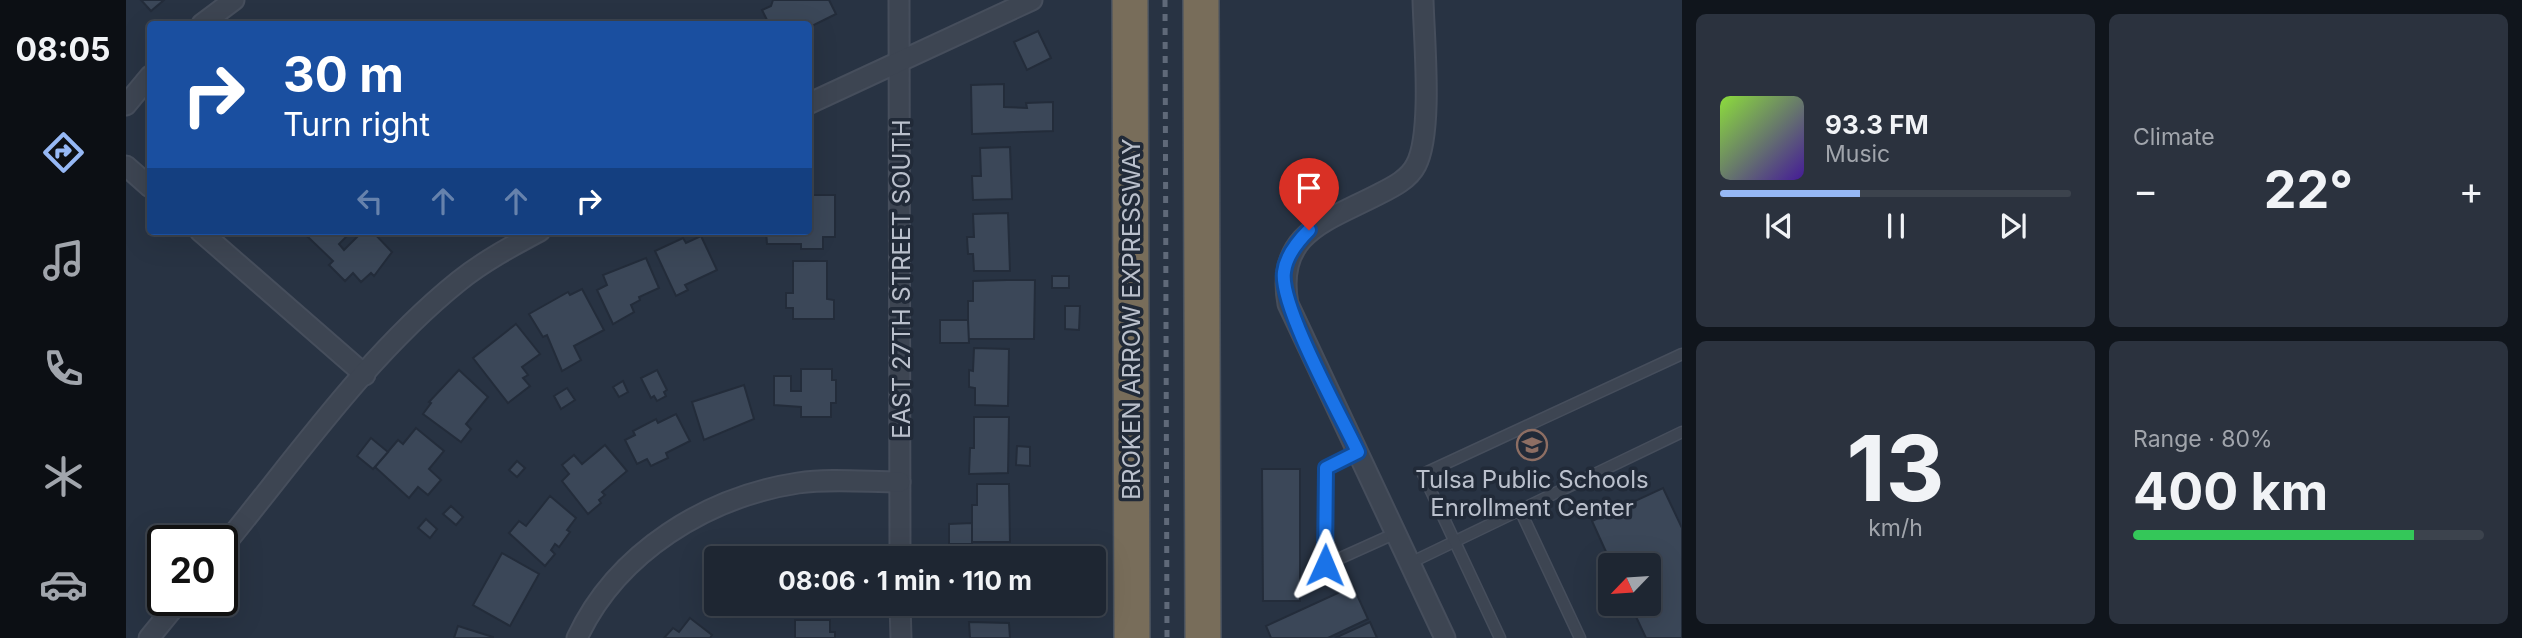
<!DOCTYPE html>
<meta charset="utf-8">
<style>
:root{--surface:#1e2632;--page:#2b323e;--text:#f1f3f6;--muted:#a1a5ac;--line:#3c434d;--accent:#96b8f5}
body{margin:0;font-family:Inter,sans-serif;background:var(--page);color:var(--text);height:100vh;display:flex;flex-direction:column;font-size:26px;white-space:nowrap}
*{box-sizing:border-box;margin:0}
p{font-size:23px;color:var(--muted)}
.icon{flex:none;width:38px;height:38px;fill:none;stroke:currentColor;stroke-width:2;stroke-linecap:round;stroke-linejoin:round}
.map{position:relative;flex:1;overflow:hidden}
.panel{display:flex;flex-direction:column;gap:14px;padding:14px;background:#10151c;width:840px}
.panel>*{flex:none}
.hud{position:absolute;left:21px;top:21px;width:665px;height:214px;border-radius:7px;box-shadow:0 7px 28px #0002,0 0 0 2px var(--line);background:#1a4fa0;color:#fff;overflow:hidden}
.needle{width:46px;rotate:245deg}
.buttons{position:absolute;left:1472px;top:553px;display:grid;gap:14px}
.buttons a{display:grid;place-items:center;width:63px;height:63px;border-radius:7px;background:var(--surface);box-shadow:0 7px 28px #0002,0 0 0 2px var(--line);font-size:35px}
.speed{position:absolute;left:21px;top:525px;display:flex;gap:14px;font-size:35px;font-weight:700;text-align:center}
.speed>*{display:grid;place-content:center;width:91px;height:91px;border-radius:50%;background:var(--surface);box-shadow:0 7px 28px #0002,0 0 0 2px var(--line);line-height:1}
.speed .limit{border:4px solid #111;border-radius:10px;background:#fff;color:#111}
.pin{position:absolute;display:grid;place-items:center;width:60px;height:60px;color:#fff;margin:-72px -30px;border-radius:50% 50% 50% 0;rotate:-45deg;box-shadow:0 0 7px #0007}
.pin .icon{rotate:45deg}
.me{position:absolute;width:77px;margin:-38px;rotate:1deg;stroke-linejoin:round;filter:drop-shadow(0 0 5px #0008)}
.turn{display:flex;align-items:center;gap:24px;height:147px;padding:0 21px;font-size:32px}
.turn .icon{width:91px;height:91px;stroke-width:2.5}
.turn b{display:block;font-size:49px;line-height:60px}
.lanes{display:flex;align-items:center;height:66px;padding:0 21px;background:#0003;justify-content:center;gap:35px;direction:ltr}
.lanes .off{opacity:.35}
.big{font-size:52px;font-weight:700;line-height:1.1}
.panel .widget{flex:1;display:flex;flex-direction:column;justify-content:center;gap:10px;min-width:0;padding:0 24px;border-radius:10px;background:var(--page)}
.panel .dial{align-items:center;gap:0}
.dial b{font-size:91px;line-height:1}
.song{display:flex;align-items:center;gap:21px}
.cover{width:84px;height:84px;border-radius:10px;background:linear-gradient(135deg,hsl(90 70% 55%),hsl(260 70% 35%))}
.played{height:7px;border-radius:4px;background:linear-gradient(90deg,var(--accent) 40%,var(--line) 40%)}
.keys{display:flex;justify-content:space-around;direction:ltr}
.heat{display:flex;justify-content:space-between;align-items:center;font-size:38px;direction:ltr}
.charge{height:10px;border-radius:5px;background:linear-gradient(90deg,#34c759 80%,var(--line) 0)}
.panel .tiles{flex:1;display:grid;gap:14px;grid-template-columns:repeat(2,1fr)}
.trip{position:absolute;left:578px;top:546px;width:402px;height:70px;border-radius:7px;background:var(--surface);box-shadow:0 7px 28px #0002,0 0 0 2px var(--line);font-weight:700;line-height:70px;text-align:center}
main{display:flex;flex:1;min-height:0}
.tabs{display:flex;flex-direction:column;width:126px;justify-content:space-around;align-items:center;background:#0c0f14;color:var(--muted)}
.tabs .icon{width:49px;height:49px}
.tabs .selected{color:var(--accent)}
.tabs b{font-size:32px;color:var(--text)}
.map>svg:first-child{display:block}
.building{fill:#3b4758;stroke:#232c3a;stroke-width:2}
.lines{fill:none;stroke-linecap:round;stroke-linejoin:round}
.lane-casing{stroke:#464e5c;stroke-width:13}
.street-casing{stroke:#464e5c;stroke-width:23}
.highway-casing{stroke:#47505d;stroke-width:38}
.lane{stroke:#3d4552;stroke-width:10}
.street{stroke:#3d4552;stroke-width:19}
.highway{stroke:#786d5a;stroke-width:35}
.rail{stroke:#5f6979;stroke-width:5;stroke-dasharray:7 7;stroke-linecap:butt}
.route-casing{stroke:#114b97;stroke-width:18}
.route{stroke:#1a73e8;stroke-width:12}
.labels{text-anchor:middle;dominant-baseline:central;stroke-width:7;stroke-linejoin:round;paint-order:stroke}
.street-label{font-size:24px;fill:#bac0cc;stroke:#212a38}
.poi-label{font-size:24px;fill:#bac0cc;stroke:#212a38}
</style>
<main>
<nav class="tabs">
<b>08:05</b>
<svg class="icon selected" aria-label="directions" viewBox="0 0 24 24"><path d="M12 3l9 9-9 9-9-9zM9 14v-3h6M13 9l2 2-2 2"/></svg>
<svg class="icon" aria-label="music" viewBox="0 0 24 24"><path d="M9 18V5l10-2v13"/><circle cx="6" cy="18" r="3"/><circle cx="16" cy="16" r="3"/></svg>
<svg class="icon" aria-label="phone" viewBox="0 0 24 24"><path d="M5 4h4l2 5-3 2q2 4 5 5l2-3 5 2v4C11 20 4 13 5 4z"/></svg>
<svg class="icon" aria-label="climate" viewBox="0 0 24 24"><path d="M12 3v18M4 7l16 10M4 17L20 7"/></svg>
<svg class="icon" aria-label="car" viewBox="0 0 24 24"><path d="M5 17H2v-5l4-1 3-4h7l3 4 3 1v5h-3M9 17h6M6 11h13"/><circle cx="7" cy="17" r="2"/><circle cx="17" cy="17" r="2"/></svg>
</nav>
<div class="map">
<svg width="1556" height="638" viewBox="0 0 1556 638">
<rect width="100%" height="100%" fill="#283343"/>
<g class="building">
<path d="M 15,0 L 38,0 L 25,11 Z"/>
<path d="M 647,0 L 703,0 L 710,14 L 682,28 L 682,24 L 643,24 L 636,10 L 645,6 Z"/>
<path d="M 912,31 L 925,58 L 901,70 L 888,42 Z"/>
<path d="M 878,84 L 878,107 L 901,108 L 900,103 L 927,102 L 927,131 L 846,134 L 845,85 Z"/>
<path d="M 884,147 L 886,199 L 847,200 L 846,176 L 855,176 L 854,148 Z"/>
<path d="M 682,195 L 709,195 L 709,237 L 697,237 L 697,249 L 675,249 L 675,244 L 641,244 L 640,231 L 682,231 Z"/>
<path d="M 882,213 L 884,271 L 848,271 L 847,254 L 842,254 L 841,237 L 848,237 L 847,214 Z"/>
<path d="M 188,231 L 219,231 L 222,235 L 213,244 L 218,250 L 237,231 L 246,231 L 266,252 L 248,276 L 245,273 L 235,282 L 227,273 L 219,281 L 203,265 L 207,261 L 182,237 Z"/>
<path d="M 575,236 L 591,270 L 559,285 L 562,290 L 550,296 L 529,251 L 557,238 L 560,243 Z"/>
<path d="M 520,258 L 533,288 L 513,297 L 514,300 L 505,305 L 508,312 L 487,324 L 471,290 L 481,285 L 477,275 Z"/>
<path d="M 667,261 L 701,261 L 701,299 L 708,300 L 708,319 L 667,319 L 667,308 L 660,308 L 660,293 L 667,293 Z"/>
<rect x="926" y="276" width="17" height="12"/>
<path d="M 881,280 L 909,280 L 908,339 L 842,339 L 842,301 L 847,301 L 847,281 Z"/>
<path d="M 456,289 L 478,330 L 448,346 L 455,360 L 436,371 L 421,335 L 417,337 L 403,314 L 442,292 L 444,295 Z"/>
<path d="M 939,306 L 954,306 L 953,330 L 939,329 Z"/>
<path d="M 814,320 L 842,320 L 843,343 L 814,343 Z"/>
<path d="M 390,324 L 414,354 L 396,367 L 402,375 L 397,378 L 404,386 L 382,403 L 347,358 Z"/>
<path d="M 848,348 L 883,349 L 882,406 L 849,405 L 849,388 L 843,387 L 843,370 L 847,371 Z"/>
<path d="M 675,369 L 706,369 L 706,380 L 710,380 L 710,403 L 705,403 L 705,417 L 675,417 L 675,407 L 648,405 L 648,376 L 665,376 L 665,391 L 675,391 Z"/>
<path d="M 333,370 L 362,397 L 340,424 L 345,429 L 335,442 L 297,414 L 305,403 L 303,402 Z"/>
<path d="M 531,370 L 541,390 L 538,392 L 540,396 L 531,401 L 528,396 L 525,398 L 515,378 Z"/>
<path d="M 497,381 L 502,392 L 493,397 L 487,387 Z"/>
<path d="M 618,385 L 628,419 L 578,440 L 566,402 Z"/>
<path d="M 441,388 L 449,400 L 435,409 L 428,396 Z"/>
<path d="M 550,414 L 564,441 L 540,453 L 542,458 L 525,466 L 521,459 L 511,464 L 499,440 L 509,435 L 507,431 L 530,419 L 532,423 Z"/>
<path d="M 848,417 L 883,417 L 882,473 L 843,474 L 844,448 L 848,448 Z"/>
<path d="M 290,428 L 318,451 L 303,469 L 315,480 L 302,495 L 292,487 L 283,498 L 249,467 L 272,440 L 277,444 Z"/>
<path d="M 245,438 L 262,452 L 247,469 L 231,456 Z"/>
<path d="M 479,445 L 501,471 L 476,492 L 479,495 L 473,500 L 475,503 L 462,514 L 436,481 L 443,474 L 436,465 L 448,455 L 456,464 Z"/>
<path d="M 891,446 L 904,447 L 904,466 L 890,465 Z"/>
<path d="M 391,461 L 399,468 L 391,477 L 383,470 Z"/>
<path d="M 1136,469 L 1174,469 L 1174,601 L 1137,601 Z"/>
<path d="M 851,484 L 883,484 L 884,542 L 846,542 L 846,505 L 851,505 Z"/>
<path d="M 1537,488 L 1556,528 L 1556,638 L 1520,638 L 1504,604 L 1522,604 L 1522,565 L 1486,565 L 1466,521 Z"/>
<path d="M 424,496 L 450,518 L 441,530 L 444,532 L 433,547 L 429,544 L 425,550 L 429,554 L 419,566 L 383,533 L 393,521 L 400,526 Z"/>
<path d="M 325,506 L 337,517 L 330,525 L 317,514 Z"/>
<path d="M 300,519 L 311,529 L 304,538 L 292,528 Z"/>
<path d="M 846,523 L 846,544 L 823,544 L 823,524 Z"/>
<rect x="670" y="548" width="36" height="10"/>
<rect x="849" y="552" width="34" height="6"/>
<path d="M 376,553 L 413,574 L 384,626 L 347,605 Z"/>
<path d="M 1227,586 L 1242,619 L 1202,638 L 1145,638 L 1140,626 Z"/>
<path d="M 844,604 L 884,604 L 884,608 L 844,609 Z"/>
<path d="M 564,618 L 586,635 L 584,638 L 538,638 L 547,628 L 553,632 Z"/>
<path d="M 669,620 L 704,620 L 704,632 L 709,632 L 709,638 L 669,638 Z"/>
<path d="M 843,622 L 883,623 L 884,638 L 844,638 Z"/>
<path d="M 1244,622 L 1251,638 L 1209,638 Z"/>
<path d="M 332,626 L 367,637 L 367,638 L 328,638 Z"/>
</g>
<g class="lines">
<g class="lane-casing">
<g id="lane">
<path d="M 1232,452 L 1200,468 L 1199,565 L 1270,533"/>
<path d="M 1394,510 L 1454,638"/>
<path d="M 1284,563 L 1556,432"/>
<path d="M 1374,638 L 1297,474 L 1556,354"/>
</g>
</g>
<g class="street-casing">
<g id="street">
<path d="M 773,0 L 774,558"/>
<path d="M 1297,0 C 1298,39 1307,133 1290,165 C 1283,179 1267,187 1253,194 C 1201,221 1149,233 1162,304 L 1319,638"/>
<path d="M 76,24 L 108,0"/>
<path d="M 682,104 L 906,0"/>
<path d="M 0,105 L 24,76"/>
<path d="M 0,166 L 24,187"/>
<path d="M 74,231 L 239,375"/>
<path d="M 96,548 C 169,459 242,354 333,281 C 358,261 386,246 414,231"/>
<path d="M 774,604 L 775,638"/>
<path d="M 23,638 L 54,600"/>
<path d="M 451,638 C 491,552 581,497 672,483 C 704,478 741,482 774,482"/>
</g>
</g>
<g class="highway-casing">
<g id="highway">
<path d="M 1004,0 L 1006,638"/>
<path d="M 1075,0 L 1077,638"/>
</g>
</g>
<use href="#lane" class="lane"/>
<use href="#street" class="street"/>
<use href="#highway" class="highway"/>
<path class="rail" d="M 1039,0 L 1041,638"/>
</g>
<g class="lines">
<g class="route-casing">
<path id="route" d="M 1183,230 C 1172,241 1160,255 1158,272 C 1153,305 1215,416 1232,452 L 1200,468 L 1199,565"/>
</g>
<use href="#route" class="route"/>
</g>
<defs>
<g id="school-ring" transform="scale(1.575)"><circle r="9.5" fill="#212a38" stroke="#8d6e63" stroke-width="1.5"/><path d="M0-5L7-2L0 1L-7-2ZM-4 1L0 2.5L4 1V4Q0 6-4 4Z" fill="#8d6e63"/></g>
</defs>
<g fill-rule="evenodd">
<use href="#school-ring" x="1406" y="445"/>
</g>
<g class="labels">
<g class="street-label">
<text transform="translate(775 279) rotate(-90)">EAST 27TH STREET SOUTH</text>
<text transform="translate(1005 319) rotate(-90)">BROKEN ARROW EXPRESSWAY</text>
</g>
<g class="poi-label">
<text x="1406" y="479">Tulsa Public Schools<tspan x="1406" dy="28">Enrollment Center</tspan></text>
</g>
</g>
</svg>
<div class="buttons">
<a><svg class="needle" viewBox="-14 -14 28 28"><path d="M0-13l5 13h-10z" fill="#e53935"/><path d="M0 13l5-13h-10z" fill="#a1a5ac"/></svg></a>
</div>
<div class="speed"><div class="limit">20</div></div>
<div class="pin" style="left:1183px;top:230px;background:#d93025"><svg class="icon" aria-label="arrive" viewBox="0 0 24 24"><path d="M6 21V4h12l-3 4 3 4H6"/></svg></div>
<svg class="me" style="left:1199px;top:565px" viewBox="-20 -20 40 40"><path d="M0-17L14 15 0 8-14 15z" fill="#1a73e8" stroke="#fff" stroke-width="4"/></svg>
<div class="trip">08:06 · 1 min · 110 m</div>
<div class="hud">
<div class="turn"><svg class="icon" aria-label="right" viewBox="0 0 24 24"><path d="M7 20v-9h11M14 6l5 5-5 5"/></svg><div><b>30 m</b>Turn right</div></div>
<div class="lanes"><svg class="icon off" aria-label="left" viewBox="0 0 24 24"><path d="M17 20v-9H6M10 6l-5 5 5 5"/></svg><svg class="icon off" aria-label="ahead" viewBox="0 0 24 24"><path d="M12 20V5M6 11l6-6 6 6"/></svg><svg class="icon off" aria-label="ahead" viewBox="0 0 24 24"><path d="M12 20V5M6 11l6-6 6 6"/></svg><svg class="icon" aria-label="right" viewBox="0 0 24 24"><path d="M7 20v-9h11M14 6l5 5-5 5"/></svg></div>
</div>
</div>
<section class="panel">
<div class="tiles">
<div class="widget">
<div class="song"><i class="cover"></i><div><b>93.3 FM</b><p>Music</p></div></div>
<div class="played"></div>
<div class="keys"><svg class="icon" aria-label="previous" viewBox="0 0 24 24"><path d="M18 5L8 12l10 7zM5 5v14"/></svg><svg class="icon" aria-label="pause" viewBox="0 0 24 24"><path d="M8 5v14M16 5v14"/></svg><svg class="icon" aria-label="next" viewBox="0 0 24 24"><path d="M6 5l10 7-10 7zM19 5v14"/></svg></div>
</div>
<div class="widget"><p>Climate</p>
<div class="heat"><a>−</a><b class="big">22°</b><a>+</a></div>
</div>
<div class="widget dial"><b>13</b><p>km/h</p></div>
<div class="widget"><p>Range · 80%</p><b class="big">400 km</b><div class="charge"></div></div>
</div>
</section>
</main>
